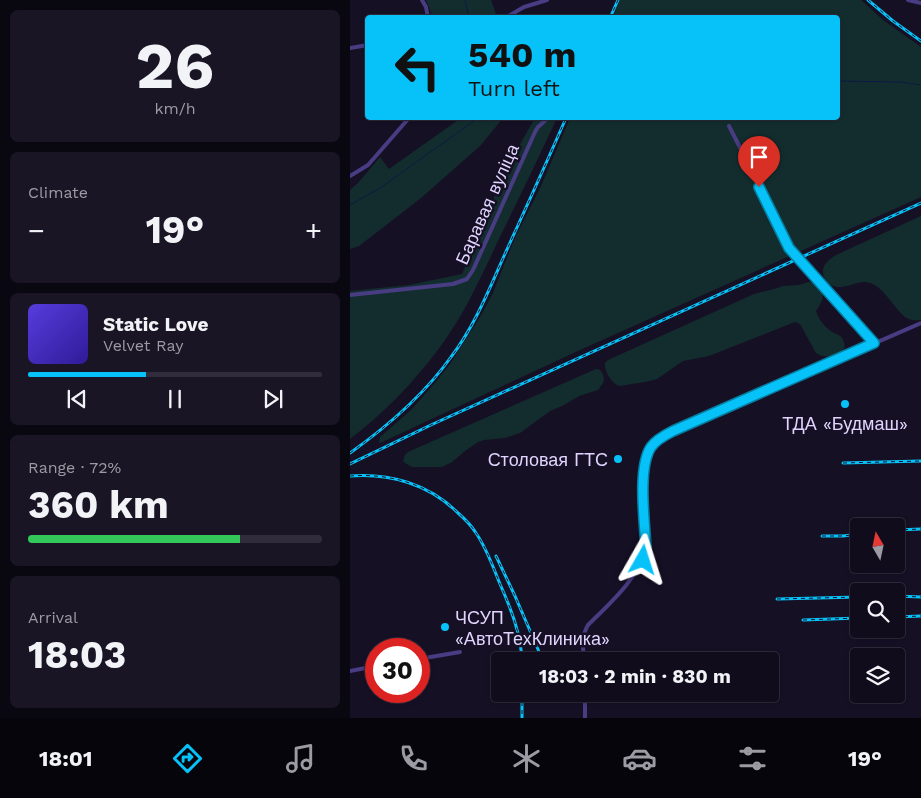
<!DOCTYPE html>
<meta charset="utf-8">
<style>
:root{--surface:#100c1c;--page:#191525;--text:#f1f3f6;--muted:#9c9ba3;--line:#302c3b;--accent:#07c2f8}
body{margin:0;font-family:"Work Sans",sans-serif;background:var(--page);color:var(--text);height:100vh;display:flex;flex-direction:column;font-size:19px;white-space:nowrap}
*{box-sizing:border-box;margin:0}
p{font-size:16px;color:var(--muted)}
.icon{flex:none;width:28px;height:28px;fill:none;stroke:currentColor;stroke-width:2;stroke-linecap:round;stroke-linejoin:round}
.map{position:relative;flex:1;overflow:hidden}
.panel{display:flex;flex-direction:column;gap:10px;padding:10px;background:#09070f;width:350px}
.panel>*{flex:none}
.guide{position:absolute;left:15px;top:15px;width:475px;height:105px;border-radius:5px;box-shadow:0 1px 4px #0004,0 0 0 1px var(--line);background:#07c2f8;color:#111;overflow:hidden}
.needle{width:32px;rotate:351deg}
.controls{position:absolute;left:500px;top:518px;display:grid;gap:10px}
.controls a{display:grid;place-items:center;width:55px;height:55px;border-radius:5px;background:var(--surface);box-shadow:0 1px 4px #0004,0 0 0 1px var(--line);font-size:25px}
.speed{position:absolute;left:15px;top:638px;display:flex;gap:10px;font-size:25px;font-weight:700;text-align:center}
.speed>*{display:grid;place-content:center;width:65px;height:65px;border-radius:50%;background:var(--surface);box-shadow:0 1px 4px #0004,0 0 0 1px var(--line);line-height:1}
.speed .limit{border:8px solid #d22;background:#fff;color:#111}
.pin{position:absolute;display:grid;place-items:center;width:42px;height:42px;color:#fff;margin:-51px -21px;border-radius:50% 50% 50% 0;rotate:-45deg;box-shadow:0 0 5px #0007}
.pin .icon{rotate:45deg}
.me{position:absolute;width:55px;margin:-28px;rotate:6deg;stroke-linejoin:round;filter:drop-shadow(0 0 4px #0008)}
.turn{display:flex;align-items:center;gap:18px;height:105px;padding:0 20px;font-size:22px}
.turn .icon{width:65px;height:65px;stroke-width:2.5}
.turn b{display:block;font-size:35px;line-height:42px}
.big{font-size:38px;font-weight:700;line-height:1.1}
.panel .tile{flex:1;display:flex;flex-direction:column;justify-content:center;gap:8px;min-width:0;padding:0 18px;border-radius:8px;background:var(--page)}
.panel .dial{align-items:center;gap:0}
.dial b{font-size:65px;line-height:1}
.song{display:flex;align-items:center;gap:15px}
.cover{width:60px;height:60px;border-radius:8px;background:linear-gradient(135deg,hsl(250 70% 55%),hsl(250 70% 35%))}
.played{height:5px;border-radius:2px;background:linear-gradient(90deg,var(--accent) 40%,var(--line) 40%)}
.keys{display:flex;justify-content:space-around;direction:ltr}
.heat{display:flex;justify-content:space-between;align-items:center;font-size:28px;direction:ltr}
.charge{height:8px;border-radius:4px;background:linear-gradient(90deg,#34c759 72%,var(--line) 0)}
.trip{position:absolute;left:141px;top:652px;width:288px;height:50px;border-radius:5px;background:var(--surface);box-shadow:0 1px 4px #0004,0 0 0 1px var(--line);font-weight:700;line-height:50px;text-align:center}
.menu{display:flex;height:80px;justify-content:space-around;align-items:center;background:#06050b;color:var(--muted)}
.menu .icon{width:35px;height:35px}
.menu .on{color:var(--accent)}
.menu b{font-size:22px;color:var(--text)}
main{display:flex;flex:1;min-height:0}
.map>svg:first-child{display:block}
.green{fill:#132d2f}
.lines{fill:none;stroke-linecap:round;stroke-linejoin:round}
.stream{stroke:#0c1943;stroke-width:1}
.street{stroke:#483c83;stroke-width:4}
.rail-casing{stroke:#07c2f8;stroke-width:3}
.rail{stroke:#161025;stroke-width:1;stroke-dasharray:4;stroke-linecap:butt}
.route-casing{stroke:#057ea1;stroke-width:12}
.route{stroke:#07c2f8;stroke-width:9}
.poi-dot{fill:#07c2f8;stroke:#161025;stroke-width:2}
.labels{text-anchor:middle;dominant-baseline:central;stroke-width:5;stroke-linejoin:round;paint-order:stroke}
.street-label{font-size:18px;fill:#dfd5fe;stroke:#161025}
.poi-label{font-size:18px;fill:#dfd5fe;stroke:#161025}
</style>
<main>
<section class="panel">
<div class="tile dial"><b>26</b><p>km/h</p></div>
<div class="tile"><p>Climate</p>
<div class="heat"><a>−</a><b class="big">19°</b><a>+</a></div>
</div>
<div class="tile">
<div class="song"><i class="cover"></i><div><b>Static Love</b><p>Velvet Ray</p></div></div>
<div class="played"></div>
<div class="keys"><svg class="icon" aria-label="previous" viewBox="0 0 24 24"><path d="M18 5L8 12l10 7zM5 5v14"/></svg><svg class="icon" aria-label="pause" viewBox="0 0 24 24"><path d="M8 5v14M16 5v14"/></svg><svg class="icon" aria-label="next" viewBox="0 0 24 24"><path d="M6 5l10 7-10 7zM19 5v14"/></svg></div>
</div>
<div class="tile"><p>Range · 72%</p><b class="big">360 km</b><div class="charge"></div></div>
<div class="tile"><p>Arrival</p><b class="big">18:03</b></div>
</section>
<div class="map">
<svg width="571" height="718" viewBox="0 0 571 718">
<rect width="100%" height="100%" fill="#161025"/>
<g class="green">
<path d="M 76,0 L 141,0 L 147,17 L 82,17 L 79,7 Z"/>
<path d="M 270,0 L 511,0 L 533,20 L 571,47 L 571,197 L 230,350 L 30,443 L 29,442 L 30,437 L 61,410 L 84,384 L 100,364 L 130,317 L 142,295 L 165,238 L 191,186 L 220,118 L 488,118 L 488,18 L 263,17 Z"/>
<path d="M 111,118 L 153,118 L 130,146 L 71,198 L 9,246 L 0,249 L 0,190 L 8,183 L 30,157 L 39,169 Z"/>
<path d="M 185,118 L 207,118 C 188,159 168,200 148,241 C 131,277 114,315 90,347 C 64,382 34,413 0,439 L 0,291 L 59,285 L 112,274 L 156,169 Z"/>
<path d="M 571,216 L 571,320 C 567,320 563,321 559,319 C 548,315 537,291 523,284 C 523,284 517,282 516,282 C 504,281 490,293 478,283 C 476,280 473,276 473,273 C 472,264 480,259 486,255 Z"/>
<path d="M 458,282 C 467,282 475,290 472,300 C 471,304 468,307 466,311 C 468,319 476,329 484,333 C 488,335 491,335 493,340 C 501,355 476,361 466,353 L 450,324 L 445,322 L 359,356 L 333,361 L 307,379 L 295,382 L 269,386 C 261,383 254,371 255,363 L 258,360 L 404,294 L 424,289 L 433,286 L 449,285 Z"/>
<path d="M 246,369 L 250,370 L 253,374 L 254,380 L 253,383 L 248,390 L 229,396 L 214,405 L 200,411 L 170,433 L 155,438 L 134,440 L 128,442 L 115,451 L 102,462 L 92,467 L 62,467 L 55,463 L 53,461 L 55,455 L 58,452 Z"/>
</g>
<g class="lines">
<g class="stream">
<path d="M 115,0 L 119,18"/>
<path d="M 488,81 L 550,82 L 571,85"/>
<path d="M 0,205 L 30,188 L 128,118"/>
</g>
<g class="street">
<path d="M 72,0 L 76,7 L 78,18"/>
<path d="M 558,0 L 571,3"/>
<path d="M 155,18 L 174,7 L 197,0"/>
<path d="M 0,48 L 18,45"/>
<path d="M 379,126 L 401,169 L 425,221 L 439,248 L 524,343"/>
<path d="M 0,176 L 18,165 L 59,118"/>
<path d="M 0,295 L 103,284 L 117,279 L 123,270 L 185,132 L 188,127 L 198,118"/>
<path d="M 69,659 L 110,652"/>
<path d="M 234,661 C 233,648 231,637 238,625 C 260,603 287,580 296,549 C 295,524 287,467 301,447 C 307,440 315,435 323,431 L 571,323"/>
<path d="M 0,671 L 26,666"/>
<path d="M 235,694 L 235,718"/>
</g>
<g class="rail-casing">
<g id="rail">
<path d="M 518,0 L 543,21 L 571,41"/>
<path d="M 260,18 L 268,0"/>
<path d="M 0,453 C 38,426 74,395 101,357 C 124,327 139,290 154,256 C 175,210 196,164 216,118"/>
<path d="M 493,463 L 571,461"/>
<path d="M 0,464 L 83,424 L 571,203"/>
<path d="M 0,476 C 40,473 79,484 108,513 C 115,519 121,525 126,533 C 137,549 143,567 150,584 C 161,609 171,634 172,661"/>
<path d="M 546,530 L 571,529"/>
<path d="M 472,536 L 493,536 L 509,534"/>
<path d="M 146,556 L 165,596 L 193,661"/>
<path d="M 546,596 L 571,597"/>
<path d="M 427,599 L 509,597"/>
<path d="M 546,617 L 571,616"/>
<path d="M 453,620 L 509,618"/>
<path d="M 172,694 L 172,718"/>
</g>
</g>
<use href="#rail" class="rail"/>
</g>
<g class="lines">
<g class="route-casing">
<path id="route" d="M 293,560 L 296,549 C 295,524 287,468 301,447 C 306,440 315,435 323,431 L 524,343 L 439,248 L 409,187"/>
</g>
<use href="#route" class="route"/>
</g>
<g class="poi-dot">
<circle cx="495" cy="404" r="5"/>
<circle cx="268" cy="459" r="5"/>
<circle cx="95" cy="627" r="5"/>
</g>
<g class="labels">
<g class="street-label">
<text transform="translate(137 204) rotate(-66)">Баравая вуліца</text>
</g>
<g class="poi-label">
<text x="495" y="423">ТДА «Будмаш»</text>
<text x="258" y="459" text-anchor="end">Столовая ГТС</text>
<text x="105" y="617" text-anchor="start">ЧСУП<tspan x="105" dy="21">«АвтоТехКлиника»</tspan></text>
</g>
</g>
</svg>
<div class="controls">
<a><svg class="needle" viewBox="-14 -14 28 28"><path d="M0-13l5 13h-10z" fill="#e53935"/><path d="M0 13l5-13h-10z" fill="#9c9ba3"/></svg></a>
<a><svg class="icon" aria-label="search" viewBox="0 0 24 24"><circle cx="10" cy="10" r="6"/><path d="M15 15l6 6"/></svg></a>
<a><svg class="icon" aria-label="layers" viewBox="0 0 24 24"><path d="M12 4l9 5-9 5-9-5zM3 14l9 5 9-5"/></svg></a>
</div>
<div class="speed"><div class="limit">30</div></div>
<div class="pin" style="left:409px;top:187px;background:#d93025"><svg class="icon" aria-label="arrive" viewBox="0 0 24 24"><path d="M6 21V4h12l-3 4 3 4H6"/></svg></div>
<svg class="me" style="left:293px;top:560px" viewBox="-20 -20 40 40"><path d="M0-17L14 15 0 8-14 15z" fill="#07c2f8" stroke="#fff" stroke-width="4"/></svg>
<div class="trip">18:03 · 2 min · 830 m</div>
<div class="guide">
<div class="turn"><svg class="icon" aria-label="left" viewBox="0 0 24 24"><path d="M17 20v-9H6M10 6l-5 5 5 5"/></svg><div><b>540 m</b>Turn left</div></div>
</div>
</div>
</main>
<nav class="menu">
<b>18:01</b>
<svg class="icon on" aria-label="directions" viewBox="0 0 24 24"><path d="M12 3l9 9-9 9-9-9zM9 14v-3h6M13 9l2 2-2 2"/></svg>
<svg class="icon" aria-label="music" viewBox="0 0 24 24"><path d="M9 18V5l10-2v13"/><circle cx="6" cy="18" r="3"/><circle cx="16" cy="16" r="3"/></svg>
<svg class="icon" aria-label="phone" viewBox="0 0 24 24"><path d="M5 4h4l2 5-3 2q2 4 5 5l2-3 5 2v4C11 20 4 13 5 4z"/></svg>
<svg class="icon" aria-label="climate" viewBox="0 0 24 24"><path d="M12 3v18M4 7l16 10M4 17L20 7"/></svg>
<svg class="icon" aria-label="car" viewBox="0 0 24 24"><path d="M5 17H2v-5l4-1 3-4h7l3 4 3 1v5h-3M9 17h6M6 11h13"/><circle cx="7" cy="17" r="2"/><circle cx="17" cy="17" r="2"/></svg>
<svg class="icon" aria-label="filters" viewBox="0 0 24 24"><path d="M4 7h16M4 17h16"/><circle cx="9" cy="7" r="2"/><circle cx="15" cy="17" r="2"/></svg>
<b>19°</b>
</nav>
